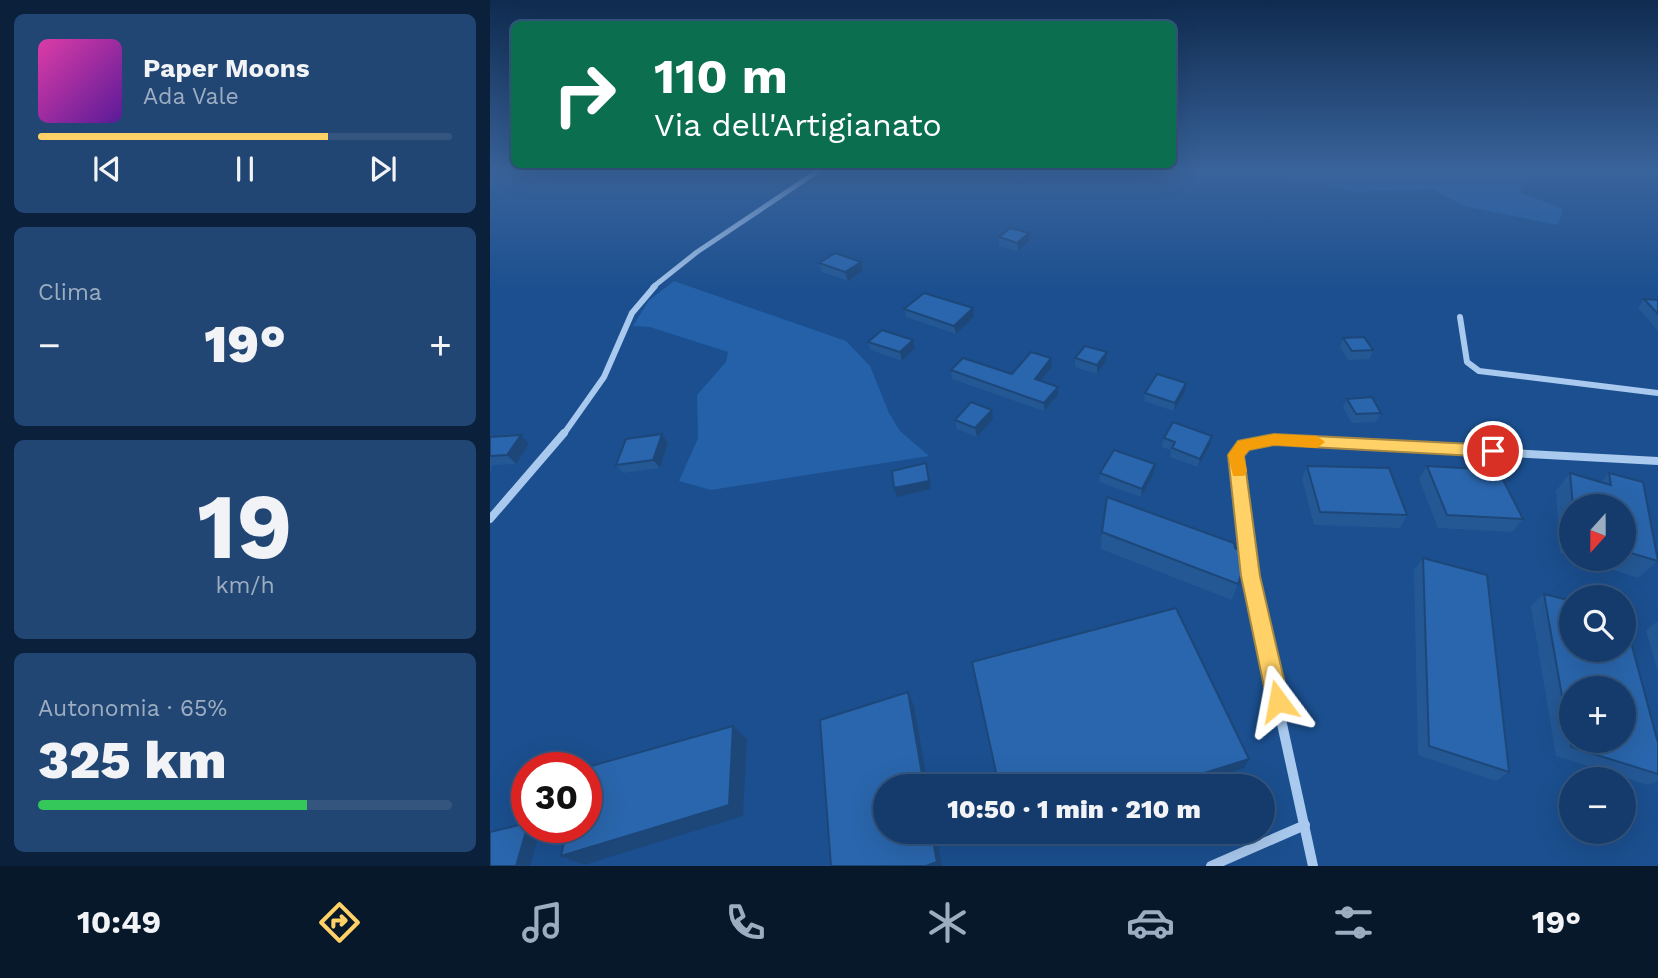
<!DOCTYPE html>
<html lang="it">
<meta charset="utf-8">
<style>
:root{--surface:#143b6b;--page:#214673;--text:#f1f3f6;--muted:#9dadc1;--line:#33557e;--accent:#ffd166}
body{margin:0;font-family:"Work Sans",sans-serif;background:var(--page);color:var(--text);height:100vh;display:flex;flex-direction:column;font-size:26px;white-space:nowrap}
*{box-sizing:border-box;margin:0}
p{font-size:23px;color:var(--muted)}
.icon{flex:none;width:38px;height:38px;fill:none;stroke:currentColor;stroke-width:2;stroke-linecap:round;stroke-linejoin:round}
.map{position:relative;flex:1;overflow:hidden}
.panel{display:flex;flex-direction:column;gap:14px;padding:14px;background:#0b203b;width:490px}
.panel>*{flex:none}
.hud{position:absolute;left:21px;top:21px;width:665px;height:147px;border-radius:10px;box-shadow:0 7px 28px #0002,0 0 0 2px var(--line);background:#0b6e4f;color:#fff;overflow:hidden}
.needle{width:46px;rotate:201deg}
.fabs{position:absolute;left:1069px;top:494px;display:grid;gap:14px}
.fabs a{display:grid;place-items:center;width:77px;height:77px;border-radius:50%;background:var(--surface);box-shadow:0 7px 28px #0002,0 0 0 2px var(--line);font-size:35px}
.speed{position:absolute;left:21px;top:752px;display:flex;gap:14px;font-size:35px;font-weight:700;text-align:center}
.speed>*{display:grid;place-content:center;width:91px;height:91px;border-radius:50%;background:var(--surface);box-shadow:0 7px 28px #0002,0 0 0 2px var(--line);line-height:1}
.speed .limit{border:10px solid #d22;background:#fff;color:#111}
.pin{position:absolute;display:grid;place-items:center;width:60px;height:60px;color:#fff;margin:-30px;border:4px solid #fff;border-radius:50%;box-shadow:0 2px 7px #0007}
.me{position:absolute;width:77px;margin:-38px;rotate:347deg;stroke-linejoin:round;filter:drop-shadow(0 0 5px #0008)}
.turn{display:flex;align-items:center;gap:24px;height:147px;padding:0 28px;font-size:32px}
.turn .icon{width:91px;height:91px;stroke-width:2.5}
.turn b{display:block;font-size:49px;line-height:60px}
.big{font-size:52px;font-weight:800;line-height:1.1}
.panel .card{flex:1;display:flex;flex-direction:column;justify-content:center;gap:10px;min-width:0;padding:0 24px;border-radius:10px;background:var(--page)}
.panel .dial{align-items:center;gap:0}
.dial b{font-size:91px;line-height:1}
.song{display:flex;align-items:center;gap:21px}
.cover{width:84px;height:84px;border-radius:10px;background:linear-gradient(135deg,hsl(320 70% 55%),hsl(270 70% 35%))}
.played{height:7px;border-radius:4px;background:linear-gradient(90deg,var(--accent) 70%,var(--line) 70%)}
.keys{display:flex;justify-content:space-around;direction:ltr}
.heat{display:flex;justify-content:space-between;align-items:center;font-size:38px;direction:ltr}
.charge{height:10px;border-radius:5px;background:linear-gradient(90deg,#34c759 65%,var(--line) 0)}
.trip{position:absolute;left:383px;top:774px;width:402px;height:70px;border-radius:35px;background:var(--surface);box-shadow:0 7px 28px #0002,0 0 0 2px var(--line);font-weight:800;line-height:70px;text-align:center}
.menu{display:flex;height:112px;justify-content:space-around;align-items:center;background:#08182b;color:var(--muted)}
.menu .icon{width:49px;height:49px}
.menu .current{color:var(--accent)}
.menu b{font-size:32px;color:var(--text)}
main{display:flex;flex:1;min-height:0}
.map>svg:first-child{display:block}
.green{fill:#2461a8}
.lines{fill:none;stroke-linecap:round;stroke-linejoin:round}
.minor-far3{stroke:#a9c9ee;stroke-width:5}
.minor-far2{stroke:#a9c9ee;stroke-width:6}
.minor-far1{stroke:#a9c9ee;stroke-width:8}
.minor{stroke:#a9c9ee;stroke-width:10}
.wall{fill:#245895}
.shaded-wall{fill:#1d4779}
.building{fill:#2a66ad;stroke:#1d4779;stroke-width:2;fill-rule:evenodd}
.route{fill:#ffd166;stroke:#a68842;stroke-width:2}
.slow{fill:#f59e0b}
</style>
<main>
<section class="panel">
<div class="card">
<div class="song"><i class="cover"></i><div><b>Paper Moons</b><p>Ada Vale</p></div></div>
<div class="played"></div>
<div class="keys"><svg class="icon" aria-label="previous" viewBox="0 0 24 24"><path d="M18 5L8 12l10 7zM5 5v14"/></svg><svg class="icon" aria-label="pause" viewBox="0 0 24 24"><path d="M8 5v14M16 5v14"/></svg><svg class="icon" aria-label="next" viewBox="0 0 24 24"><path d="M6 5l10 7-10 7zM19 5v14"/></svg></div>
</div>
<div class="card"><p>Clima</p>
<div class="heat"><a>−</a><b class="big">19°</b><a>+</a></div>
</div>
<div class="card dial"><b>19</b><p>km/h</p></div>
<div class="card"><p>Autonomia · 65%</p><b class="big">325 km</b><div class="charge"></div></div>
</section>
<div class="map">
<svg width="1168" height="866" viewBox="0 0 1168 866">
<rect width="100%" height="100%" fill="#1b4f8f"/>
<g class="green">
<path d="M 795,171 L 1054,171 L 1038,177 L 1029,192 L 1073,209 L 1068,225 L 974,206 L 943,189 L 867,192 L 801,179 Z"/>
<path d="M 184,281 L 356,341 L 380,366 L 399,413 L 410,431 L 439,456 L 221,490 L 189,481 L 208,438 L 207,395 L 236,362 L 238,352 L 160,327 L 143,326 L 159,300 Z"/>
</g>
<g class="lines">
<path class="minor-far3" d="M 163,287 L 207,252 L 328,171"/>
<g class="minor-far2">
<path d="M 970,317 L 977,362 L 989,371 L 1168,393"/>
<path d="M 73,435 L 114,377 L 142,313 L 165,286"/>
</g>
<g class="minor-far1">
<path d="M 0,519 L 74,433"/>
<path d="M 770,624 L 760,576 L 746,455 L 754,445 L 784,440 L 1168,461"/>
</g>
<g class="minor">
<path d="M 770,623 L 823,866"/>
<path d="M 721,866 L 815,825"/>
</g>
</g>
<g class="wall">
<path d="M 509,237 L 539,241 L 528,251 L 509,246 Z"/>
<path d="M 329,263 L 373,270 L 358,281 L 332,272 Z"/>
<path d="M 1154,299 L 1168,300 L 1168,331 L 1148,308 Z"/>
<path d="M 483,308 L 484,317 L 466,334 L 416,317 L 414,309 Z"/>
<path d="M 853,338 L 883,350 L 880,359 L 858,360 L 850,347 Z"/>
<path d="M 423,340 L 425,348 L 412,361 L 381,350 L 378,342 Z"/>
<path d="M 617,352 L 616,361 L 607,374 L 585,367 L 585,358 Z"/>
<path d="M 562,367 L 551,381 L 568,395 L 554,411 L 462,379 L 461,370 L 522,374 Z"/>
<path d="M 696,383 L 695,392 L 684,411 L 654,401 L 655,393 Z"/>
<path d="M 857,399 L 891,413 L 886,422 L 862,423 L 853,407 Z"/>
<path d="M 502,410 L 503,419 L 487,437 L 467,429 L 465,420 Z"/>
<path d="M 172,434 L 178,443 L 170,468 L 133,473 L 126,465 Z"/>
<path d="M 0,437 L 39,444 L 26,464 L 3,465 L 0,472 Z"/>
<path d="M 674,438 L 720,445 L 708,467 L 680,457 L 681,450 L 672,447 Z"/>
<path d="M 665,464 L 664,473 L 651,497 L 609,482 L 610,473 Z"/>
<path d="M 817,466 L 917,515 L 910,528 L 824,525 L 812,479 Z"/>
<path d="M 937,466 L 1033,519 L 1022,532 L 948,528 L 929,479 Z"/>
<path d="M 1080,473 L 1111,482 L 1119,473 L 1168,561 L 1148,578 L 1088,558 L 1134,558 L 1134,506 L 1082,506 L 1082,556 L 1070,553 L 1066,491 Z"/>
<path d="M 612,532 L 745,548 L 754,566 L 742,600 L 611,549 Z"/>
<path d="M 933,558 L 1019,772 L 1006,781 L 928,755 L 924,570 Z"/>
<path d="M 1054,594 L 1168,743 L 1168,781 L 1158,785 L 1066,756 L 1041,606 Z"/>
<path d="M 1168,621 L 1168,672 L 1156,630 Z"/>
</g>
<g class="shaded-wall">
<path d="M 539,233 L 539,241 L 528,251 L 527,243 Z"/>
<path d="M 371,262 L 373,270 L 358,281 L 355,272 Z"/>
<path d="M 483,308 L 484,317 L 466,334 L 464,326 Z"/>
<path d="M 423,340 L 425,348 L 412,361 L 410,352 Z"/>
<path d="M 617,352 L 616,361 L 607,374 L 607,365 Z"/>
<path d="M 561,358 L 562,367 L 546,387 L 545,379 Z"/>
<path d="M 696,383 L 695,392 L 684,411 L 685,403 Z"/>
<path d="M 568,387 L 568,395 L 554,411 L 554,403 Z"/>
<path d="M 502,410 L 503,419 L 487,437 L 485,428 Z"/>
<path d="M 172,434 L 178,443 L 170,468 L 163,460 Z"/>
<path d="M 31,435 L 39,444 L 26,464 L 17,455 Z"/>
<path d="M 722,436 L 720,445 L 708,467 L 710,459 Z"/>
<path d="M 436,463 L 441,489 L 407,497 L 404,488 Z"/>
<path d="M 665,464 L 664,473 L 651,497 L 652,489 Z"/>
<path d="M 418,692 L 424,706 L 438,786 L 434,786 Z"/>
<path d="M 243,726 L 257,739 L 253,816 L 94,865 L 71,856 Z"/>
<path d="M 759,759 L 754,768 L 698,786 L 673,786 Z"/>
<path d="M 37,828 L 51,828 L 40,866 L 26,866 Z"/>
<path d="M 441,831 L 446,831 L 452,866 L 436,866 Z"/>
<path d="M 529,831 L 555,831 L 522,842 L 520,834 Z"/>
</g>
<g class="building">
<path d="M 520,228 L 539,233 L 527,243 L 509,237 Z"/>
<path d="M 345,253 L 371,262 L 355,272 L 329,263 Z"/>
<path d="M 434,293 L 483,308 L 464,326 L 414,309 Z"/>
<path d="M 1154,299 L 1168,300 L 1168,314 Z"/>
<path d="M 392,330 L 423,340 L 410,352 L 378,342 Z"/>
<path d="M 874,337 L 883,350 L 862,351 L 853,338 Z"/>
<path d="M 595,346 L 617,352 L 607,365 L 585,358 Z"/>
<path d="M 541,352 L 561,358 L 545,379 L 568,387 L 554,403 L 461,370 L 473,358 L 522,374 Z"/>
<path d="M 667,374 L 696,383 L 685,403 L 655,393 Z"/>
<path d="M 882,397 L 891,413 L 866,414 L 857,399 Z"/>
<path d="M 481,402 L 502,410 L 485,428 L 465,420 Z"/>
<path d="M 683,422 L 722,436 L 710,459 L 682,448 L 685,442 L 674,438 Z"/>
<path d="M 172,434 L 163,460 L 126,465 L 136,439 Z"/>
<path d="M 31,435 L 17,455 L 0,456 L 0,437 Z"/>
<path d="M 624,450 L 665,464 L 652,489 L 610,473 Z"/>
<path d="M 436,463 L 439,481 L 404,488 L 402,471 Z"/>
<path d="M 817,466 L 899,468 L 917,515 L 830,512 Z"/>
<path d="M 937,466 L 1008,470 L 1033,519 L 957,515 Z"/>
<path d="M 1080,473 L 1121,485 L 1119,473 L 1153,482 L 1168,561 L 1134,551 L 1134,506 L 1083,506 Z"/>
<path d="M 617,497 L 744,543 L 745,548 L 751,551 L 754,566 L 748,584 L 612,532 Z"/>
<path d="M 933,558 L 997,575 L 1019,772 L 939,746 Z"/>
<path d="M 1054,594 L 1082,601 L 1082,649 L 1134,649 L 1134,616 L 1168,743 L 1168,774 L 1081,747 ZM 1082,688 L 1134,688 L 1134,740 L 1082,740 Z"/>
<path d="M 686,608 L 759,759 L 673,786 L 509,786 L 482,662 Z"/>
<path d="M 418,692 L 434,786 L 396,786 L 396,831 L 441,831 L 447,862 L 436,866 L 341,866 L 330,720 Z"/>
<path d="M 243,726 L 239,805 L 71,856 L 77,828 L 96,828 L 96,768 L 94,768 Z"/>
<path d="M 37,823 L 37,828 L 26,866 L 0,866 L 0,832 Z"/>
</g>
<linearGradient id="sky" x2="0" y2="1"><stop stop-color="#0f2b4f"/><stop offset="0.58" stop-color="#39639b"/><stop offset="1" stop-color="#39639b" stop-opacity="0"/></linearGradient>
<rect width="1168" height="293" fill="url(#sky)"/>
<path class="route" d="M 784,434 L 1003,445 L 1011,451 L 1003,457 L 784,445 L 759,450 L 754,456 L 770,576 L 799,701 L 796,709 L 788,712 L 780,709 L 777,701 L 751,576 L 738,455 L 748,441 Z"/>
<path class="slow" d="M 784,434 L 827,436 L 835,442 L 827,448 L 784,445 L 759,450 L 754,456 L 757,471 L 754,476 L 743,476 L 738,455 L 748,441 Z"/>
</svg>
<div class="fabs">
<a><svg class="needle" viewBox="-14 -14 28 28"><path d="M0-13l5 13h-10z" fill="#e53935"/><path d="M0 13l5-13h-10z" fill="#9dadc1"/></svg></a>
<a><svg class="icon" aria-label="search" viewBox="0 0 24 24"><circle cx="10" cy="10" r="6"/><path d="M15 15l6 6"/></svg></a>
<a>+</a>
<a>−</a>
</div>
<div class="speed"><div class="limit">30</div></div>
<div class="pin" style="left:1003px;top:451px;background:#d93025"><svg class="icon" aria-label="arrive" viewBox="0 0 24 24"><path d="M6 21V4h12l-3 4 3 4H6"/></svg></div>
<svg class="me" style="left:788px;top:701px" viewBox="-20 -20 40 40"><path d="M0-17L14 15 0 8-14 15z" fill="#ffd166" stroke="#fff" stroke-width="4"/></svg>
<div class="trip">10:50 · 1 min · 210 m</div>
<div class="hud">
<div class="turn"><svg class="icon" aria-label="right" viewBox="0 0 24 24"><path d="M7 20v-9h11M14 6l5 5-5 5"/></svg><div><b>110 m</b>Via dell'Artigianato</div></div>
</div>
</div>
</main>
<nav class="menu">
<b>10:49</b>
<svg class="icon current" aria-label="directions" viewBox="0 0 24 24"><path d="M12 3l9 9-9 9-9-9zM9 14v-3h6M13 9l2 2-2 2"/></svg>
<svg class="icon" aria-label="music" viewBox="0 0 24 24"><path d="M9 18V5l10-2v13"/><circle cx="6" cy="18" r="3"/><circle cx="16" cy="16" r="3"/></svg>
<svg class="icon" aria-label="phone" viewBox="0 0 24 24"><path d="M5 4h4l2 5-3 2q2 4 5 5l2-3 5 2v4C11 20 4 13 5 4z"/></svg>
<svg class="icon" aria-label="climate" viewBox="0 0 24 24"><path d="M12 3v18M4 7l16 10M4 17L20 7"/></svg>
<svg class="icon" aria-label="car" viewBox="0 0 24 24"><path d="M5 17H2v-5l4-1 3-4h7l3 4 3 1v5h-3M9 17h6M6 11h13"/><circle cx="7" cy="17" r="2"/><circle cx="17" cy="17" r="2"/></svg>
<svg class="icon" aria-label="filters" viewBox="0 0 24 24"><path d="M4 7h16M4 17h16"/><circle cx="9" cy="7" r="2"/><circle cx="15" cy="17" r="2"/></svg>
<b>19°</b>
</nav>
